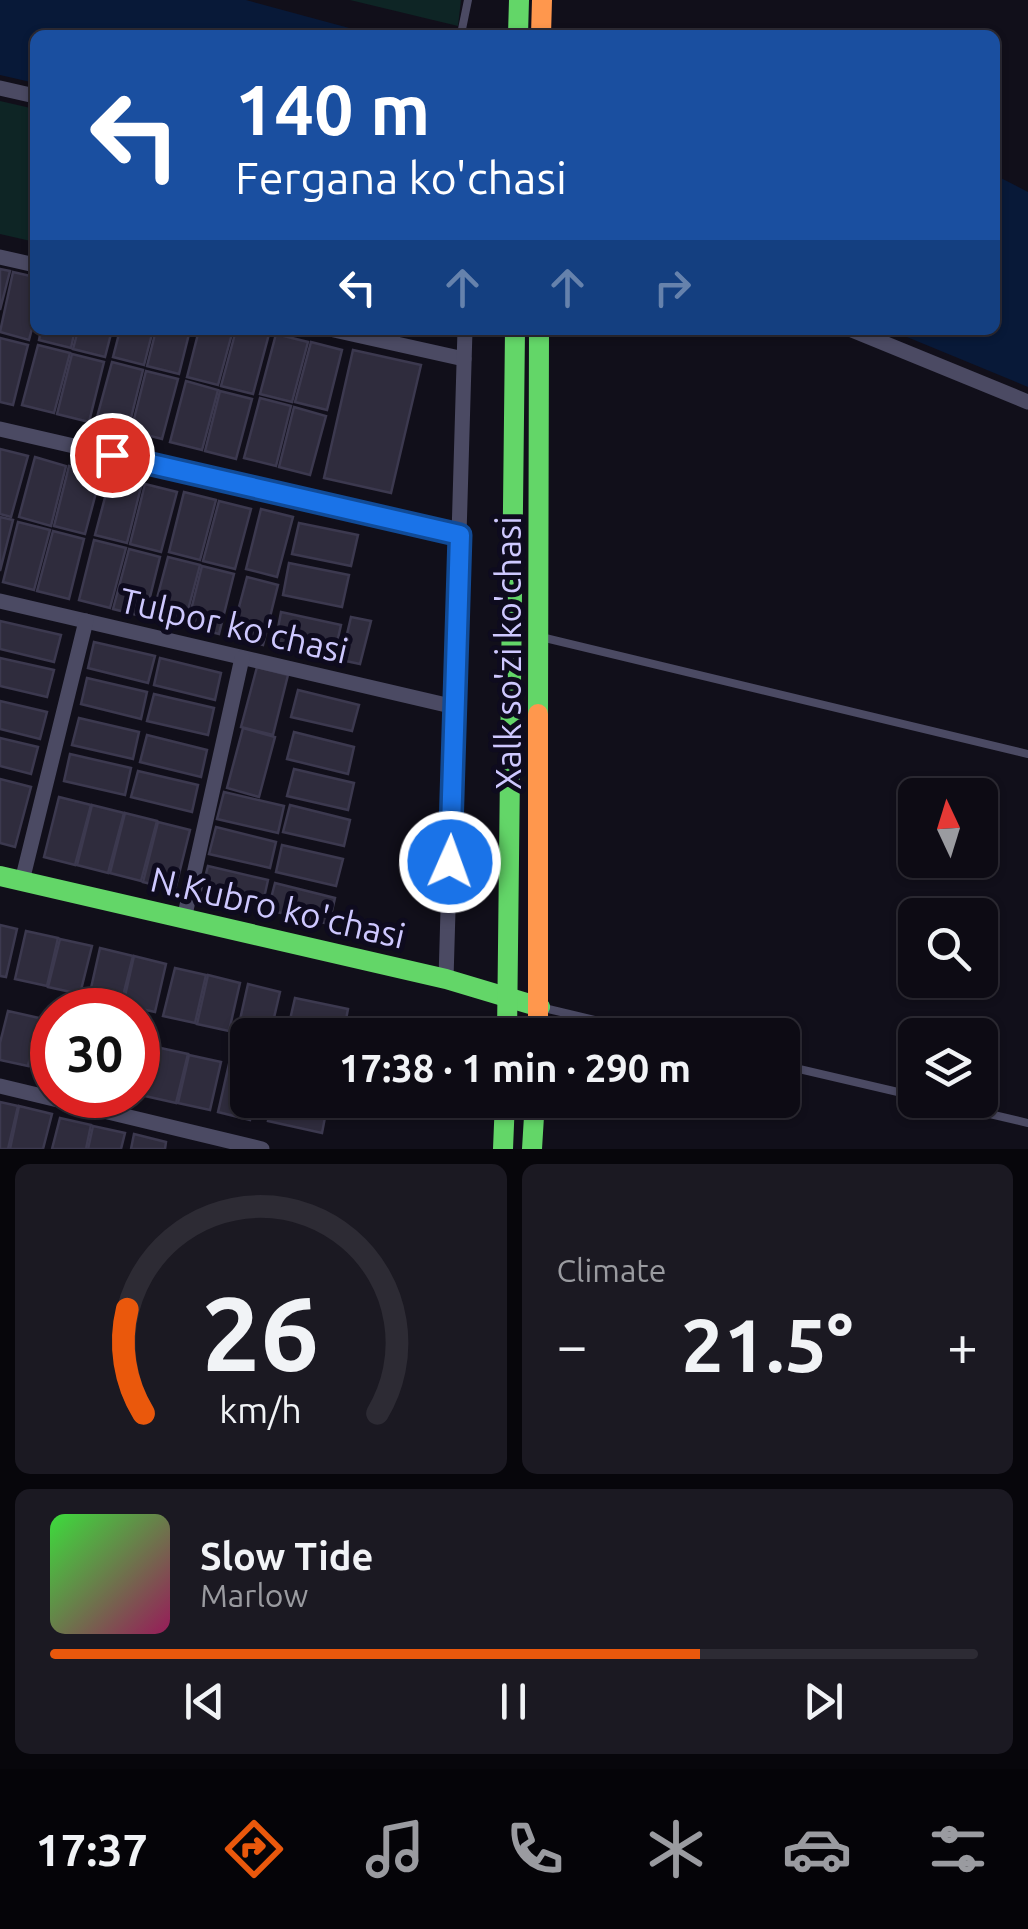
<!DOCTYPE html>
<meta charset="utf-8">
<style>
:root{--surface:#0d0b14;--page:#1b1922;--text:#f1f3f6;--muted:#9a9ba0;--line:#2d2b34;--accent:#ea580c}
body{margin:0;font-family:Ubuntu,sans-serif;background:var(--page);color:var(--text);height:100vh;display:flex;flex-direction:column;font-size:38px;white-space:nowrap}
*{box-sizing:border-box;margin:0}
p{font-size:32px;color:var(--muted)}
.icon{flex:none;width:55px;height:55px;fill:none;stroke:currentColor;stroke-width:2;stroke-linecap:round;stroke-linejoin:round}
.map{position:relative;height:1149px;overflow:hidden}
.side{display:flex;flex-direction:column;gap:15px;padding:15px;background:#07060b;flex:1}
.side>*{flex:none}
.hud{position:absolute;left:30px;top:30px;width:970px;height:305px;border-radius:15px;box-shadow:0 2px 8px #0004,0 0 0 2px var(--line);background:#1a4fa0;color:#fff;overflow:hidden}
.needle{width:65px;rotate:356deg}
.controls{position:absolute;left:898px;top:778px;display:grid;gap:20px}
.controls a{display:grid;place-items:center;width:100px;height:100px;border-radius:15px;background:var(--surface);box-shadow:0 2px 8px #0004,0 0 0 2px var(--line);font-size:50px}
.speed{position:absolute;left:30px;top:988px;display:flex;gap:20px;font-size:50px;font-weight:700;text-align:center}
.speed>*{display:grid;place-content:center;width:130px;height:130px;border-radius:50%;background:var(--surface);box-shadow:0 2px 8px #0004,0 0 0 2px var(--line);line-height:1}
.speed .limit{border:15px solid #d22;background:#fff;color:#111}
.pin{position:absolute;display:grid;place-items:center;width:85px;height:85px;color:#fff;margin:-42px;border:5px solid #fff;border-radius:50%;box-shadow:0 2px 10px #0007}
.me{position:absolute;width:110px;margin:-55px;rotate:2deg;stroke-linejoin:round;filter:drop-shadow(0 0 8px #0008)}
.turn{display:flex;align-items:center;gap:35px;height:210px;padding:0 40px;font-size:45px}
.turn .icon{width:130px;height:130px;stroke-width:2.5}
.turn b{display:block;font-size:70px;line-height:85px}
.lanes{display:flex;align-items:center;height:95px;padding:0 40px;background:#0003;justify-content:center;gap:50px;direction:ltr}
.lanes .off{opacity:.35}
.big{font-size:75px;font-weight:700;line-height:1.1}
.side .card{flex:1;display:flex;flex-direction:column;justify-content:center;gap:15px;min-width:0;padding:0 35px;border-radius:15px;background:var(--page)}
.side .dial{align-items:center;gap:0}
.dial svg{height:260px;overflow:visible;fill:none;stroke:var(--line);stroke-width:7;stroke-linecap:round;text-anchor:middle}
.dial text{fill:var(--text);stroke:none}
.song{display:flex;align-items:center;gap:30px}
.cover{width:120px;height:120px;border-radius:15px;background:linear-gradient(135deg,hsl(120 70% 55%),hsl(330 70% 35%))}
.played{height:10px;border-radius:5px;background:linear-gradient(90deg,var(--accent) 70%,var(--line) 70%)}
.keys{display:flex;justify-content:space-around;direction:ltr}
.heat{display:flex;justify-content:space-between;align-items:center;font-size:55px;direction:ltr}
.side .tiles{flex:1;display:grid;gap:15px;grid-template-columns:1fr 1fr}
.card:last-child{grid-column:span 2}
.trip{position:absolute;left:230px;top:1018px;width:570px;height:100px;border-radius:15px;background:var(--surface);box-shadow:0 2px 8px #0004,0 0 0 2px var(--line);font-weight:700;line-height:100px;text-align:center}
.tabs{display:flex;height:160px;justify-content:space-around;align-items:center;background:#050408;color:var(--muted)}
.tabs .icon{width:70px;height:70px}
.tabs .on{color:var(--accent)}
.tabs b{font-size:45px;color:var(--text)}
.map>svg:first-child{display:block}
.green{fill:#0e2525}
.water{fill:#081938}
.building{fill:#2f2c3d;stroke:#3c394f;stroke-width:2.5}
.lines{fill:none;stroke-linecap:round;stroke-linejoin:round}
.lane{stroke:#4b4a63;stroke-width:8}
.street{stroke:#4b4a63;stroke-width:15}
.fast{stroke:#63d668;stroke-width:20}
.slow{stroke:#ff974d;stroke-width:20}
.route-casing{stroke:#114b97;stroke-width:25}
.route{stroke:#1a73e8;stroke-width:18}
.labels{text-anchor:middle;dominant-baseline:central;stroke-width:10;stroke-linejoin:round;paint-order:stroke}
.street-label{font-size:35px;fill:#cec8ff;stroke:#0e0b1e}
</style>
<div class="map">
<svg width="1028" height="1149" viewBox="0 0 1028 1149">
<rect width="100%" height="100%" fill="#110f1a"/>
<g class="green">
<path d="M 350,0 L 461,0 L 458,26 Z"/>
<path d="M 0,101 L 35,109 L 35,242 L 0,234 Z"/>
</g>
<g class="water">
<path d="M 0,0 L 246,0 L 375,35 L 35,35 L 35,83 L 0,75 Z"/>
<path d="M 995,175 L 1028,192 L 1028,387 L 890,330 L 995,330 Z"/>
</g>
<g class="building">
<path d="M 0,269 L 10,271 L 0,310 Z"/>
<path d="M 13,272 L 35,277 L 35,317 L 29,340 L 0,332 Z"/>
<path d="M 41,330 L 75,330 L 71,348 L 39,340 Z"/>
<path d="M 78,330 L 112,330 L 105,357 L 73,349 Z"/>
<path d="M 120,330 L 153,330 L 144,365 L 113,357 Z"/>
<path d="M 156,330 L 190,330 L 179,374 L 147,366 Z"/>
<path d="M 199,330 L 233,330 L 218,385 L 187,377 Z"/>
<path d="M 236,330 L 269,334 L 253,394 L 221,386 Z"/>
<path d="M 276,334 L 308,342 L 292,402 L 260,394 Z"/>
<path d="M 0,338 L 28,345 L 13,405 L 0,402 Z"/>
<path d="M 311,342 L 342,350 L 327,410 L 295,402 Z"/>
<path d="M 38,345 L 70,353 L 54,413 L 22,405 Z"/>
<path d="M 353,350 L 421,365 L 391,493 L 324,478 Z"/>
<path d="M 72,354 L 104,362 L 89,422 L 57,414 Z"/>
<path d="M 112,362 L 143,370 L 128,430 L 96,421 Z"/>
<path d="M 146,371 L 178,379 L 162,439 L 131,431 Z"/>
<path d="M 186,381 L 218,390 L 202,450 L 170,442 Z"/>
<path d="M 220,391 L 252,399 L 236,459 L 205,451 Z"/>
<path d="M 260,398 L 291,406 L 276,466 L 244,458 Z"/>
<path d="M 294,407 L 326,416 L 310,475 L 279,467 Z"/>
<path d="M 0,449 L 28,456 L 11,517 L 0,514 Z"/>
<path d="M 35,457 L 66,466 L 51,526 L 19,517 Z"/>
<path d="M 69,466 L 101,474 L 85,534 L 54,526 Z"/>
<path d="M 111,475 L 142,483 L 127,543 L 95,535 Z"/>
<path d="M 145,484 L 177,492 L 161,552 L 130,544 Z"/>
<path d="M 184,492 L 216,500 L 200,560 L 169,552 Z"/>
<path d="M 219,501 L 251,509 L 235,569 L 203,561 Z"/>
<path d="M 261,509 L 293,517 L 277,577 L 246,569 Z"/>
<path d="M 0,517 L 13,520 L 0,571 Z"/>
<path d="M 18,522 L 50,530 L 34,590 L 3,582 Z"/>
<path d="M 299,523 L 358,535 L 351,566 L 292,554 Z"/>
<path d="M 53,531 L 84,539 L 69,599 L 37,591 Z"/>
<path d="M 94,540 L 126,548 L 110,608 L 79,600 Z"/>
<path d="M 129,549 L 160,557 L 145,617 L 113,609 Z"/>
<path d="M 168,557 L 200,565 L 184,625 L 152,617 Z"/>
<path d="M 289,563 L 349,575 L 342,607 L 283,595 Z"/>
<path d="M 202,566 L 234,574 L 219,634 L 187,626 Z"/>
<path d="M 247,577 L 278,585 L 263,645 L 231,637 Z"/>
<path d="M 281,612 L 341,625 L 334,656 L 275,644 Z"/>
<path d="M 351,617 L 371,621 L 360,664 L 341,660 Z"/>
<path d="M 0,621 L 61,635 L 54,662 L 0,649 Z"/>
<path d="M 94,642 L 155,656 L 148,683 L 88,668 Z"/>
<path d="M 0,658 L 54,670 L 47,697 L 0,686 Z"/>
<path d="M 160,658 L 221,673 L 215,700 L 154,685 Z"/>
<path d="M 257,667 L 288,675 L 273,735 L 241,727 Z"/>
<path d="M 87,678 L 147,692 L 141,719 L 81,704 Z"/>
<path d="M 298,690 L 359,705 L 352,731 L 291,717 Z"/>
<path d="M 154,694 L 214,708 L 208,735 L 147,721 Z"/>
<path d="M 0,701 L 47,712 L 40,739 L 0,729 Z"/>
<path d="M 79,718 L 139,732 L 133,759 L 72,745 Z"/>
<path d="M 243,728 L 275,737 L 259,797 L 227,788 Z"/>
<path d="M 294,732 L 354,747 L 348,774 L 287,759 Z"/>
<path d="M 147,735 L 207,750 L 201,777 L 140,762 Z"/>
<path d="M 0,738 L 38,747 L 31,774 L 0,766 Z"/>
<path d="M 70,754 L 131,768 L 125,795 L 64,781 Z"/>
<path d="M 294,769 L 354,783 L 348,810 L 287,796 Z"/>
<path d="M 138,771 L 198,785 L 192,812 L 131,797 Z"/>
<path d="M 0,779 L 31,787 L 15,847 L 0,843 Z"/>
<path d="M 224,792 L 284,806 L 278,833 L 217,819 Z"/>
<path d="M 59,797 L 91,805 L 75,865 L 44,857 Z"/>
<path d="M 92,805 L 124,813 L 108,873 L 77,865 Z"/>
<path d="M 290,805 L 350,820 L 344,846 L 283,832 Z"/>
<path d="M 125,813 L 157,821 L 141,881 L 110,873 Z"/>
<path d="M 158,822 L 190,830 L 175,890 L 143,882 Z"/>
<path d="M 216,827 L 276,842 L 270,868 L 209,854 Z"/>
<path d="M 282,845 L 343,859 L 336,886 L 276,872 Z"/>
<path d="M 208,866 L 268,880 L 262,907 L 201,893 Z"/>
<path d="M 275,883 L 335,898 L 329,924 L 268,910 Z"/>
<path d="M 0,925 L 17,929 L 6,977 L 0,976 Z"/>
<path d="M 26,931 L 58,938 L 47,986 L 15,979 Z"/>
<path d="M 60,939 L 92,946 L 80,994 L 48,987 Z"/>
<path d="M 100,948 L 133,956 L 121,1004 L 89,997 Z"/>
<path d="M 134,956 L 166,964 L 155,1012 L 123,1005 Z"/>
<path d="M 175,968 L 206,975 L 195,1023 L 163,1016 Z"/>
<path d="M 208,975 L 240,983 L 229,1031 L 197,1024 Z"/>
<path d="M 248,984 L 280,992 L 270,1035 L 237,1033 Z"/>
<path d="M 295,998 L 348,1009 L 343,1035 L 289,1024 Z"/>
<path d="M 8,1011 L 39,1018 L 28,1066 L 0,1060 L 0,1043 Z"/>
<path d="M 41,1018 L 52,1021 L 52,1072 L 30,1066 Z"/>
<path d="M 138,1041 L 147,1043 L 138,1085 Z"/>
<path d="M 156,1047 L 188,1054 L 176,1103 L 145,1096 Z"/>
<path d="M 189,1055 L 221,1062 L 210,1110 L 178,1103 Z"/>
<path d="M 229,1064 L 248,1068 L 248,1100 L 255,1100 L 250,1120 L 218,1112 Z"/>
<path d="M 273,1100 L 295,1100 L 327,1107 L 322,1133 L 268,1121 Z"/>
<path d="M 0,1102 L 18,1106 L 8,1149 L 0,1149 Z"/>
<path d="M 19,1106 L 52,1114 L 43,1149 L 10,1149 Z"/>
<path d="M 60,1118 L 91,1125 L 86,1149 L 52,1149 Z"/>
<path d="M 93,1126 L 125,1133 L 121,1149 L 88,1149 Z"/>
<path d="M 134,1134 L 166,1142 L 165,1149 L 131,1149 Z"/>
</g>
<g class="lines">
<g class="lane">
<path d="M 461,34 L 468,0"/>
<path d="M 541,637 L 1028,754"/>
<path d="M 544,1008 L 658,1035"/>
<path d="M 782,1065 L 915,1096"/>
<path d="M 930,1100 L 1028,1123"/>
</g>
<g class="street">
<path d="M 0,88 L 35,96"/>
<path d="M 0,257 L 35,265"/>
<path d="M 334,330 L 464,359"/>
<path d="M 852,330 L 1028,402"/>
<path d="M 0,429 L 461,535"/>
<path d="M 0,601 L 455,707"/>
<path d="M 22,881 L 86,621"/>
<path d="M 184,919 L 242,658"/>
<path d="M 446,979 L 465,330"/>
<path d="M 0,1086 L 262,1149"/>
</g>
<g class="fast">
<path d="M 518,35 L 519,0"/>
<path d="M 538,714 L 539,330"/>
<path d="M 0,876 L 446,979 L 540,1007"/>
<path d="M 507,1035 L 515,330"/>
<path d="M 503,1149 L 505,1100"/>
<path d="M 532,1149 L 535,1100"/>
</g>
<g class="slow">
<path d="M 541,35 L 542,0"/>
<path d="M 538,1035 L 538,714"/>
</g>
</g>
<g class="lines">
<g class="route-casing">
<path id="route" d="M 112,455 L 460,535 L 450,862"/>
</g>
<use href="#route" class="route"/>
</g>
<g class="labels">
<g class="street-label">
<text transform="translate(234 625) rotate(13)">Tulpor ko'chasi</text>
<text transform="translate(508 653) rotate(-90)">Xalk so'zi ko'chasi</text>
<text transform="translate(278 907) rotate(13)">N.Kubro ko'chasi</text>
</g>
</g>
</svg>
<div class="controls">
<a><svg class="needle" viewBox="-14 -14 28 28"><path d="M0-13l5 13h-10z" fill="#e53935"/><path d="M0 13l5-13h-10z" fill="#9a9ba0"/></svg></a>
<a><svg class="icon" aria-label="search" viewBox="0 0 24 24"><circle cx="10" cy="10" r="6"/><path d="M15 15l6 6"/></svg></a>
<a><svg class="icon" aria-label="layers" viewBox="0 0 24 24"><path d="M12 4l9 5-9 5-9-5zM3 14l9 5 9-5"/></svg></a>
</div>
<div class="speed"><div class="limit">30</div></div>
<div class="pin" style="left:112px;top:455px;background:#d93025"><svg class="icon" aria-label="arrive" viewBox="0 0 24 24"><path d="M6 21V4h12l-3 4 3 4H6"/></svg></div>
<svg class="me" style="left:450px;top:862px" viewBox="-20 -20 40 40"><circle r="17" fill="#1a73e8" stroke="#fff" stroke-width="3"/><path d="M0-11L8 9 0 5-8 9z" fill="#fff"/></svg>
<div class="trip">17:38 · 1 min · 290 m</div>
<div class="hud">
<div class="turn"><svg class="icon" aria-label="left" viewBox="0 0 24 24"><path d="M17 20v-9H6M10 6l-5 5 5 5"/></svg><div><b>140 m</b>Fergana ko'chasi</div></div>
<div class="lanes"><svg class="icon" aria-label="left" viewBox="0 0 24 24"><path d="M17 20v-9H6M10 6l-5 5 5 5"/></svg><svg class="icon off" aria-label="ahead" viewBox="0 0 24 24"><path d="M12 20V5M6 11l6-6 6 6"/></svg><svg class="icon off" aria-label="ahead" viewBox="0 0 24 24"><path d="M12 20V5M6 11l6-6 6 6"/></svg><svg class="icon off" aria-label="right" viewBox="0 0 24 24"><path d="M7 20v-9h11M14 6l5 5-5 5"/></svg></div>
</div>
</div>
<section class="side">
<div class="tiles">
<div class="card dial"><svg viewBox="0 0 100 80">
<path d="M14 69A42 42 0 1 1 86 69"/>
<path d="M14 69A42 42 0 0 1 9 37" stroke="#ea580c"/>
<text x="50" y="56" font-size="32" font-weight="700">26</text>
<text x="50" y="72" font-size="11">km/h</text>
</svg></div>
<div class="card"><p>Climate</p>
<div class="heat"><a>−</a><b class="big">21.5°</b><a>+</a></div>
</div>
<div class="card">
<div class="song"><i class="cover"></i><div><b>Slow Tide</b><p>Marlow</p></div></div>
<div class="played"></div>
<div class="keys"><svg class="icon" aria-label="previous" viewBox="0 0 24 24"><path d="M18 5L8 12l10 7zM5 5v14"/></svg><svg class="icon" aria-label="pause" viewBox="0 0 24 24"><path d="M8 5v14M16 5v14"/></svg><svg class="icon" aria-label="next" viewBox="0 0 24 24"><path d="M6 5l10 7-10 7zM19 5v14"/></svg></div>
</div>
</div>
</section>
<nav class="tabs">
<b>17:37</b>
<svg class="icon on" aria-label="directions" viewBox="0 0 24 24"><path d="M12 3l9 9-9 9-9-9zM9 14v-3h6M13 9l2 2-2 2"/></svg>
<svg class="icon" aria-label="music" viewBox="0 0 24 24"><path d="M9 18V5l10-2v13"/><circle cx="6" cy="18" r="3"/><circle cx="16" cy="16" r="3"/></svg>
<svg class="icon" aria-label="phone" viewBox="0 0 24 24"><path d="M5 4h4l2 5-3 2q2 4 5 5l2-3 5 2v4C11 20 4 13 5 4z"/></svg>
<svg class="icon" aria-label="climate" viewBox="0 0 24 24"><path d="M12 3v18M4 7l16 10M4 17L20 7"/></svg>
<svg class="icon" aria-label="car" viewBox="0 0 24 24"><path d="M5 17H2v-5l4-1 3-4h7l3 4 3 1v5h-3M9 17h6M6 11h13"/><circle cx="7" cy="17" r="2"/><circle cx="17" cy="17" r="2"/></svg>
<svg class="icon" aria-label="filters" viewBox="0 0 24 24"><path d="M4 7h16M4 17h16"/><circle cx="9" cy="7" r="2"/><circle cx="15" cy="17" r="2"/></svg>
</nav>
